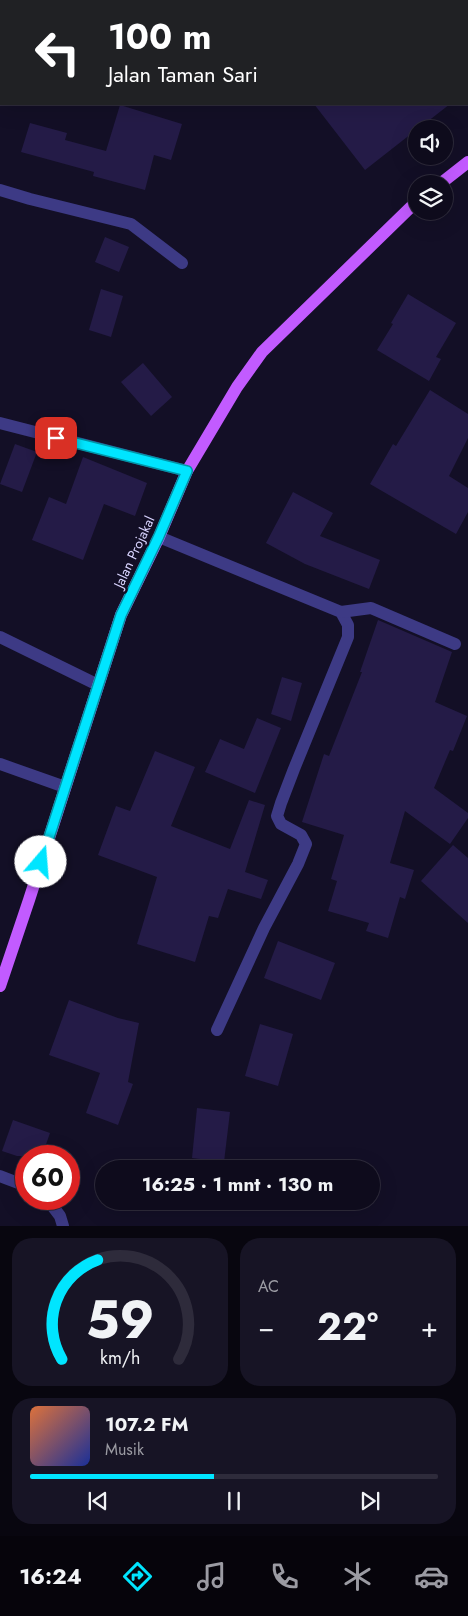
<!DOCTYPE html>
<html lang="id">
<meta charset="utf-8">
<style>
:root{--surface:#0e0b1c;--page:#171425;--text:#f1f3f6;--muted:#9b9ba3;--line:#2e2b3b;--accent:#00e5ff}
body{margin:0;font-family:Jost,sans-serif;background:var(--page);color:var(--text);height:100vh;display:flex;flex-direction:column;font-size:19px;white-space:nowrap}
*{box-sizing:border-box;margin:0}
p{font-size:16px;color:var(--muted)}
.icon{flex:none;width:28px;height:28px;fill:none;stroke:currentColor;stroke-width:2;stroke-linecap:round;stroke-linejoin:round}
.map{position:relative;height:1226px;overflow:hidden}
.details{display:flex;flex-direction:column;gap:12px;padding:12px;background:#08060f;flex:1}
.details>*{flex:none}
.guide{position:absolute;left:0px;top:0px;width:469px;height:105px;box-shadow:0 5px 20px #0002,0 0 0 1px var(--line);background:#202124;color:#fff;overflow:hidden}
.buttons{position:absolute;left:408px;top:120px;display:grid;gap:10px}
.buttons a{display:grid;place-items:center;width:45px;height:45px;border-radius:50%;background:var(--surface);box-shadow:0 5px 20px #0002,0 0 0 1px var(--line);font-size:25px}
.speed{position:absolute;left:15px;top:1145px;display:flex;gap:10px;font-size:25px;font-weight:700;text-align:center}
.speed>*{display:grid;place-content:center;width:65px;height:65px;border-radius:50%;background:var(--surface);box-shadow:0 5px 20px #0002,0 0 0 1px var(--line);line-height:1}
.speed .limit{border:8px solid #d22;background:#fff;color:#111}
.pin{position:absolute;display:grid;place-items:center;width:42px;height:42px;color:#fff;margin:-21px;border-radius:10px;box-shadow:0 2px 8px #0006}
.me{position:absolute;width:55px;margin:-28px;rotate:18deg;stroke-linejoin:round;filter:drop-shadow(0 0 4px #0008)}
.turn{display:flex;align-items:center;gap:18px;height:105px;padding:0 25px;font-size:22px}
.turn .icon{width:65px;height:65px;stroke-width:2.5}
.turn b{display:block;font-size:35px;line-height:42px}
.big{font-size:38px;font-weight:700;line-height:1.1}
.details .card{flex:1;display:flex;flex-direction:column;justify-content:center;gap:8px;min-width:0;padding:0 18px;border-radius:20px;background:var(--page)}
.details .dial{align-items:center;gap:0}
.dial svg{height:130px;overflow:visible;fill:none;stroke:var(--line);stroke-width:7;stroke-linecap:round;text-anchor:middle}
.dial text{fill:var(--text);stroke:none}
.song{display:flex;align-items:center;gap:15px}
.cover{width:60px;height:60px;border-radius:8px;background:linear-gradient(135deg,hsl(20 70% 55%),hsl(230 70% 35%))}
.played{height:5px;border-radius:2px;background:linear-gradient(90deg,var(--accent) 45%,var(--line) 45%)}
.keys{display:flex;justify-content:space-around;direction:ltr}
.heat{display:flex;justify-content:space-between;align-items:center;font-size:28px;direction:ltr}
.details .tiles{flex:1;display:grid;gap:12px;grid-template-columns:1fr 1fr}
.card:last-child{grid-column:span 2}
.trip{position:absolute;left:95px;top:1160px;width:285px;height:50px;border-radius:25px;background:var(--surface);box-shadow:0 5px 20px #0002,0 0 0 1px var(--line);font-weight:700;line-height:50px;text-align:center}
.tab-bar{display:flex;height:80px;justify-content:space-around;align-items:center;background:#06040b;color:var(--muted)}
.tab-bar .icon{width:35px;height:35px}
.tab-bar .current{color:var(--accent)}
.tab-bar b{font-size:22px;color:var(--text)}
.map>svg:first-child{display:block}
.building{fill:#241b47}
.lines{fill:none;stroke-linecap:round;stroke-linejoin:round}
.service{stroke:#3d3a85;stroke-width:12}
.minor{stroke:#3d3a85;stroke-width:12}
.tertiary{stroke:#3d3a85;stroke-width:12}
.primary{stroke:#c25bff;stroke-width:12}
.route-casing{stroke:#0095a6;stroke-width:12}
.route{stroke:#00e5ff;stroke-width:9}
.labels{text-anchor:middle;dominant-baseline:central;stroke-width:5;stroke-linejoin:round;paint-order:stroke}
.street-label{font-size:14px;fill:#d9d4ff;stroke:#130f26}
</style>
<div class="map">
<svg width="468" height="1226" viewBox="0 0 468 1226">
<rect width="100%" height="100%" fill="#130f26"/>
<g class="building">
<path d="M 314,104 L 450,104 L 418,129 L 416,129 L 416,130 L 365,170 Z"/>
<path d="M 120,105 L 182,124 L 171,160 L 154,155 L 145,190 L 93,176 L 94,172 L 21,152 L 30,123 L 67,133 L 65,140 L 106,151 Z"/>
<path d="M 105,237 L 129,247 L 119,272 L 95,262 Z"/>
<path d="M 101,289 L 123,296 L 111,337 L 89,330 Z"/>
<path d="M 408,294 L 456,323 L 436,357 L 441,359 L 429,381 L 377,350 L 393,324 L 391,323 Z"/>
<path d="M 143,363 L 172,397 L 151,416 L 121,382 Z"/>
<path d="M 430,390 L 468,414 L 468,438 L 449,476 L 468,488 L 468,512 L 456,534 L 370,484 L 393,444 L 396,446 Z"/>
<path d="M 15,444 L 37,452 L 22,492 L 0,484 Z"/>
<path d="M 83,457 L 147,483 L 135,516 L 104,504 L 83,560 L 32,540 L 49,497 L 66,504 Z"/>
<path d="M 293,492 L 333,513 L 320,536 L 380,560 L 369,589 L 305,564 L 266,543 Z"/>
<path d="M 378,620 L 452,652 L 435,702 L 467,716 L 453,751 L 450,750 L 434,788 L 468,813 L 468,818 L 450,844 L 405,811 L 390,863 L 414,870 L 405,899 L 400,897 L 388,938 L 366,931 L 369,923 L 328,911 L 337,881 L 331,879 L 344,835 L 302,822 L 324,754 L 329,756 L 362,672 L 360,672 Z"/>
<path d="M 282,677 L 302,683 L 291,721 L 271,714 Z"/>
<path d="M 257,718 L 281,728 L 255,793 L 205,772 L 220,739 L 244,749 Z"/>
<path d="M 155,751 L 195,767 L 171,826 L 230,849 L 249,800 L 265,805 L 245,872 L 268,880 L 261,899 L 228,889 L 218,918 L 209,916 L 195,962 L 137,944 L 157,877 L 98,855 L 116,806 L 130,811 Z"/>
<path d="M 453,845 L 468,858 L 468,923 L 421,881 Z"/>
<path d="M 278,941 L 335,963 L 321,1000 L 264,978 Z"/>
<path d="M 69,1000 L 118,1018 L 139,1023 L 128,1082 L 133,1084 L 118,1125 L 86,1113 L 100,1073 L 49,1055 Z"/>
<path d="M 260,1024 L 293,1034 L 278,1086 L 245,1076 Z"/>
<path d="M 197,1108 L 230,1112 L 224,1162 L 192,1158 Z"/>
<path d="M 13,1120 L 50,1133 L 42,1156 L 17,1156 L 2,1151 Z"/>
</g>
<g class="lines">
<g class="service">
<path d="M 0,637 L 98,685"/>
<path d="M 0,764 L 65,787"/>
</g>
<g class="minor">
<path d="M 0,190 L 30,199 L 131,224 L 182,263"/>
<path d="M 159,537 L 341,612 L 348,625 L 348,637 L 294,769 L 281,803 L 277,816 L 281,824 L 301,835 L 306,844 L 298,864 L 264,928 L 217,1030"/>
<path d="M 341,612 L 371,608 L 455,644"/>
<path d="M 0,1176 L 26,1186"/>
<path d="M 47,1199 L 60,1216 L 63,1226"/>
</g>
<path class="tertiary" d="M 0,423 L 187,471"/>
<g class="primary">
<path d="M 440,184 L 468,162"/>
<path d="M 0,986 L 29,900 L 121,615 L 159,537 L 187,471 L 237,387 L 262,352 L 416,202"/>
</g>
</g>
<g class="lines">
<g class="route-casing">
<path id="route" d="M 41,862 L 121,615 L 159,536 L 187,471 L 56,438"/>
</g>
<use href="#route" class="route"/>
</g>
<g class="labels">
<g class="street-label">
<text transform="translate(134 552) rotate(-65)">Jalan Projakal</text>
</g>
</g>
</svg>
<div class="buttons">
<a><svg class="icon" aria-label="sound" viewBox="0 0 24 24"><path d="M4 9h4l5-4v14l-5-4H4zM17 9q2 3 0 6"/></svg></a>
<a><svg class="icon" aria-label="layers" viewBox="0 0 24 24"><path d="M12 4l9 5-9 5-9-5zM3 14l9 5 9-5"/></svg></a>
</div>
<div class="speed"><div class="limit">60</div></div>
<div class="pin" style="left:56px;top:438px;background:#d93025"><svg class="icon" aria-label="arrive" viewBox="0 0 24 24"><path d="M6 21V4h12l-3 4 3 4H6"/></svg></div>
<svg class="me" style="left:41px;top:862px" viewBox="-20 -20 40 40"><circle r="19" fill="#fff"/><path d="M0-13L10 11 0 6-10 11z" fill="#00e5ff"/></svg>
<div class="trip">16:25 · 1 mnt · 130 m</div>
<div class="guide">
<div class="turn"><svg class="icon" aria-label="left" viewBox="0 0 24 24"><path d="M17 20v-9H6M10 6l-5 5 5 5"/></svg><div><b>100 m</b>Jalan Taman Sari</div></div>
</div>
</div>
<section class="details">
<div class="tiles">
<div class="card dial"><svg viewBox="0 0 100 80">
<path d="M14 69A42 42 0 1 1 86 69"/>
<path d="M14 69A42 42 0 0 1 36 8" stroke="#00e5ff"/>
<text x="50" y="56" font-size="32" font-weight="700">59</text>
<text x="50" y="72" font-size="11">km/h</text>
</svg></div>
<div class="card"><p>AC</p>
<div class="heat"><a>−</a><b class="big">22°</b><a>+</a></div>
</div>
<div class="card">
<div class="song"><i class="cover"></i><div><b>107.2 FM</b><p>Musik</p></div></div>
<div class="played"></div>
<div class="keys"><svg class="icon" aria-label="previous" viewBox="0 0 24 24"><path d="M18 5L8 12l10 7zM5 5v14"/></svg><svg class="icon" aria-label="pause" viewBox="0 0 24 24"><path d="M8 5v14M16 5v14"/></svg><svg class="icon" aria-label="next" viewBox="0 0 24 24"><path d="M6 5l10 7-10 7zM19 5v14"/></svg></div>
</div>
</div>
</section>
<nav class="tab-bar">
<b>16:24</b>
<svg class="icon current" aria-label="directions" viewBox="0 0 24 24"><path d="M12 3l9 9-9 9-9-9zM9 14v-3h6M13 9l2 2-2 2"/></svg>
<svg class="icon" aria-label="music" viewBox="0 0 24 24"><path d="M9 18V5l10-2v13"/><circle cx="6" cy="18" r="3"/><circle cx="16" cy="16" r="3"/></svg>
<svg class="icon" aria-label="phone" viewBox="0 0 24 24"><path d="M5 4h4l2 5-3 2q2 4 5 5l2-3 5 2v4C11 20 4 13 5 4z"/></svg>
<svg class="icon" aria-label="climate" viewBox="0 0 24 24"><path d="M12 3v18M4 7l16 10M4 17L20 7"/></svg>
<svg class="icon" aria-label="car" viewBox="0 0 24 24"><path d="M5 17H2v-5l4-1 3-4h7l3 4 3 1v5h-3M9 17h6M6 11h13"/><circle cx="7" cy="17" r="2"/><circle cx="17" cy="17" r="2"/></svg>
</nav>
